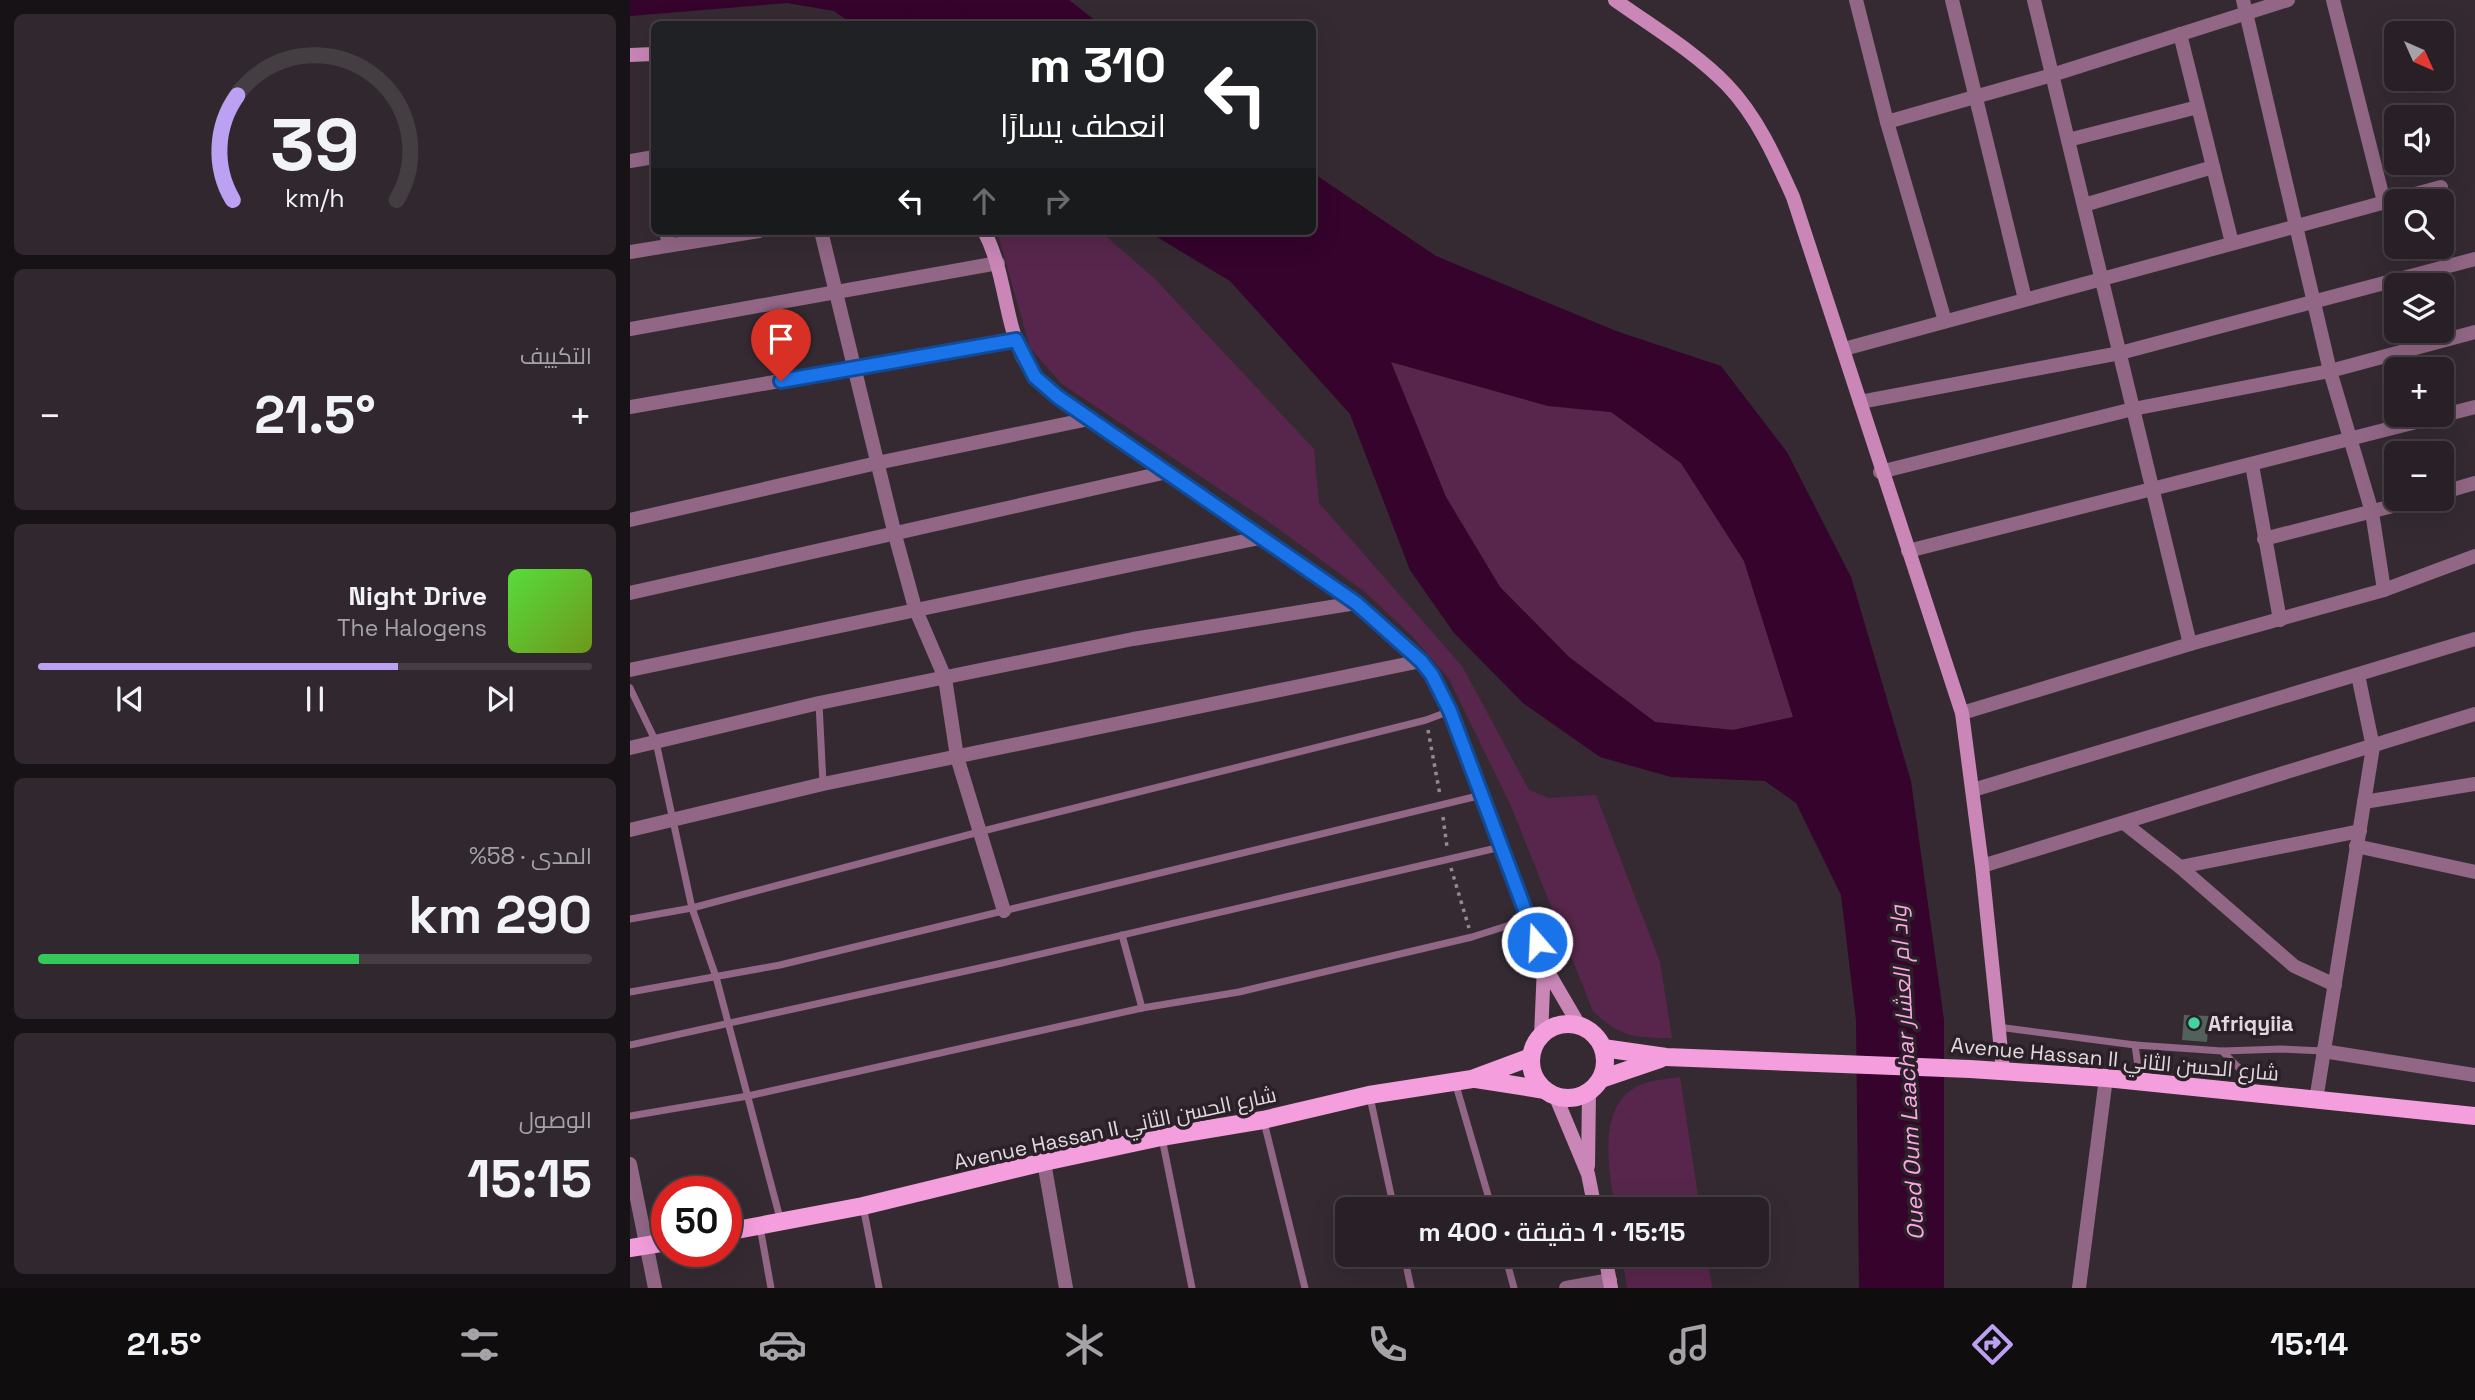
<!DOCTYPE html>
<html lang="ar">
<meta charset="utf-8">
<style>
:root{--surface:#282026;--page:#30282e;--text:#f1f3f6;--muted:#a5a3a7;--line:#443e43;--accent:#bca0f2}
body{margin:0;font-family:"Space Grotesk",Cairo,sans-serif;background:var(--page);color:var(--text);direction:rtl;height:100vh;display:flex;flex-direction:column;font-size:26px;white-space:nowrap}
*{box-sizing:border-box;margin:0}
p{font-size:23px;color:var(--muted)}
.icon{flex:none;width:38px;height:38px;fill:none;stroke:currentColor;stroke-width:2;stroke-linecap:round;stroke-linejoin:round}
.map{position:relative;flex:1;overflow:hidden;direction:ltr}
.sheet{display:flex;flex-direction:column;gap:14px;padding:14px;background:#161215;width:630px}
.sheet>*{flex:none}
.guide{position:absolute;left:21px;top:21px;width:665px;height:214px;border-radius:10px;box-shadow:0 7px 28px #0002,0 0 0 2px var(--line);direction:rtl;background:#202124;color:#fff;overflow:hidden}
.needle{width:46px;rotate:135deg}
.controls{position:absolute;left:1754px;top:21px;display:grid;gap:14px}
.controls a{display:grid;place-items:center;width:70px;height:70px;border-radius:10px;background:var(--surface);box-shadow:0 7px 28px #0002,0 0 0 2px var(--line);font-size:35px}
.speed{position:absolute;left:21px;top:1176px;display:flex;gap:14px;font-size:35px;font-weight:700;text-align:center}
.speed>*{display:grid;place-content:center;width:91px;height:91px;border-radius:50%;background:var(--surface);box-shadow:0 7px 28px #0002,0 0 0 2px var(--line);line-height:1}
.speed .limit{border:10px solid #d22;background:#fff;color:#111}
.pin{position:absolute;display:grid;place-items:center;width:60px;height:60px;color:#fff;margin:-72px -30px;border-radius:50% 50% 50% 0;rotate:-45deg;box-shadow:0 0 7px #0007}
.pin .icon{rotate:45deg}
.me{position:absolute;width:77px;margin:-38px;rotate:341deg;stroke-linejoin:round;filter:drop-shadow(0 0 5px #0008)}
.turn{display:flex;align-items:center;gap:24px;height:147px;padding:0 35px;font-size:32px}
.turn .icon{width:91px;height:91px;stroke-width:2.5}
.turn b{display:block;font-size:49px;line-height:60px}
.lanes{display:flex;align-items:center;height:66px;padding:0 35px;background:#0003;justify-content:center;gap:35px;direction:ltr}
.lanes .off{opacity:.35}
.big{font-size:52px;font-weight:600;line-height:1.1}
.sheet .card{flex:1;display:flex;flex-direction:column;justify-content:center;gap:10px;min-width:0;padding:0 24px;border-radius:10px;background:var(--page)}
.sheet .dial{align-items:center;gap:0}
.dial svg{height:182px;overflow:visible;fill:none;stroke:var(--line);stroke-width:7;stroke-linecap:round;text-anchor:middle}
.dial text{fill:var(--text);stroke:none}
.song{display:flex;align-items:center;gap:21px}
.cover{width:84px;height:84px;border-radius:10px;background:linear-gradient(135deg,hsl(110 70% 55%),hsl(80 70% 35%))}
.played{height:7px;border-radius:4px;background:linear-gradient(90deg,var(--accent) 65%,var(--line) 65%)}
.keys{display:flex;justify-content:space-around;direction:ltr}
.heat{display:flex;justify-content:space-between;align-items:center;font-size:38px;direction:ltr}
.charge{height:10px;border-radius:5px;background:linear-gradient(90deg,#34c759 58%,var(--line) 0)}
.trip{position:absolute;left:705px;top:1197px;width:434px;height:70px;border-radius:10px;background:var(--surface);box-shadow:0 7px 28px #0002,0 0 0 2px var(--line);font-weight:600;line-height:70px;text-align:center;direction:rtl}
.dock{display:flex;height:112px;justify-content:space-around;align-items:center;background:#100d0f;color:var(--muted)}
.dock .icon{width:49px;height:49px}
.dock .active{color:var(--accent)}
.dock b{font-size:32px;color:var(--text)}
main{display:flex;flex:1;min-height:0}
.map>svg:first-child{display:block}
.green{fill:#58264c}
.water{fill:#35032c;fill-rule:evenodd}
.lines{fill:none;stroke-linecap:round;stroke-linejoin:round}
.river{stroke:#35032c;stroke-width:32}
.building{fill:#52615a}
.path{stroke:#938a90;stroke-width:3.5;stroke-dasharray:3.5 5;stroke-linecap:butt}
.lane{stroke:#916785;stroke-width:7}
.street{stroke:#916785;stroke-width:14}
.secondary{stroke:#c986b7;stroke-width:14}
.primary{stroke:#f59edd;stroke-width:18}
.route-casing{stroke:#114b97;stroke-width:18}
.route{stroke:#1a73e8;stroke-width:12}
.poi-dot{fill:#41d4a1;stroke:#2b2028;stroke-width:2.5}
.labels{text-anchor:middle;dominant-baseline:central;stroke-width:7;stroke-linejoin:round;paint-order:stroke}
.poi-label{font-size:21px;font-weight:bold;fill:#e0d8dd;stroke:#2b2028;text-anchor:start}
.street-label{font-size:21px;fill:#e0d8dd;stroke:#2b2028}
.water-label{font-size:23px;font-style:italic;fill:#faa7e3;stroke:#2b2028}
</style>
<main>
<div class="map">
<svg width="1845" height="1288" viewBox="0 0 1845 1288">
<rect width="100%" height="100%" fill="#352a32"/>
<g class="green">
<path d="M 367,231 L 470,231 L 525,279 L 684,449 L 689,503 L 832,666 L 899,790 L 919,798 L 966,795 L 1030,962 L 1042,1038 C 1005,1038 991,1038 963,1011 L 881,806 L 819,679 L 781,635 L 735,592 L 639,522 L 432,384 L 400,348 Z"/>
<path d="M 760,362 L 918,406 L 981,412 L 1051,463 L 1114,561 L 1163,717 L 1103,730 L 1025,722 L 939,657 L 870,587 L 816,497 Z"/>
<path d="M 1050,1077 L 1070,1209 L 985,1209 C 980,1171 964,1104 1012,1084 C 1023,1080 1038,1079 1050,1077 Z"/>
<path d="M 992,1255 L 1077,1255 L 1082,1288 L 997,1288 Z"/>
</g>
<g class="water">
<path d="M 0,0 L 278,0 L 313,18 L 295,0 L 439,0 L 470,24 L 222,24 L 204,11 L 157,3 L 0,16 Z"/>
<path d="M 683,173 L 806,256 L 986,331 L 1091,366 L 1157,452 L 1221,577 L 1281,781 L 1314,1020 L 1314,1288 L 1229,1288 L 1226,1020 L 1211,895 L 1166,803 L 1135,781 L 1041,777 L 970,757 L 893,703 L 824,633 L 780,570 L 720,414 L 600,281 L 517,231 L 682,231 ZM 761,362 L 918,406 L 981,412 L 1051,463 L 1114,561 L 1163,717 L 1103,730 L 1025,722 L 939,657 L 870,587 L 816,497 Z"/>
</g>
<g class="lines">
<path class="river" d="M 291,0 L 323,24"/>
</g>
<path class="building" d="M 1554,1015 L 1579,1016 L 1577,1042 L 1552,1040 Z"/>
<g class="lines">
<g class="path">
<path d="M 798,730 L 810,795"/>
<path d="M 813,817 L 817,847"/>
<path d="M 821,868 L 839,928"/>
</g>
<g class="lane">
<path d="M 0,688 L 26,742 L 62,908 L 86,977 L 151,1222"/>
<path d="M 189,703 L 193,784"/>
<path d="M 0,919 L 62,908 L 349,832 L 796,720 L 820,711"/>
<path d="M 492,935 L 512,1008"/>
<path d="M 0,992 L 150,965 L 852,795"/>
<path d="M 1368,1027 L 1505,1045"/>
<path d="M 0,1045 L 372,963 L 871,847"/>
<path d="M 1593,1051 L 1651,1049 L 1693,1051"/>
<path d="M 1510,1081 L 1505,1045 L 1592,1051 L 1609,1068 L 1623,1090"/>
<path d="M 825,1082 L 862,1209"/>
<path d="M 740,1097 L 764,1209"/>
<path d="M 0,1116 L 118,1096 L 512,1008 L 609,992 L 842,937 L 899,919"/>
<path d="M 634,1122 L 675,1288"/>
<path d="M 532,1138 L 562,1288"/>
<path d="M 233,1206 L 249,1288"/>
<path d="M 130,1227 L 141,1288"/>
<path d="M 774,1255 L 781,1288"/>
<path d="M 875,1255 L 884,1288"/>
</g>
<g class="street">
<path d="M 1226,0 L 1257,122 L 1315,321"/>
<path d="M 1322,0 L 1395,299"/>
<path d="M 1404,0 L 1560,644"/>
<path d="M 1613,0 L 1700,371 L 1742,512 L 1754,590"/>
<path d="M 1703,0 L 1754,202"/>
<path d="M 1550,34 L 1602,243"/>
<path d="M 1257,122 L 1422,75 L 1658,0"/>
<path d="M 1438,140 L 1568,107"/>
<path d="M 0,161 L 24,157"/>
<path d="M 1454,205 L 1583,167"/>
<path d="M 36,231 L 39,245"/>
<path d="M 191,231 L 265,535 L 285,608 L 315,678 L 327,757 L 374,911"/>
<path d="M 0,252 L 129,231"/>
<path d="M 0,329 L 368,263"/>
<path d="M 1214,349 L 1811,187"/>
<path d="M 1230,402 L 1490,353 L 1845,259"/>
<path d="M 0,407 L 386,340"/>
<path d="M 1622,465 L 1650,620"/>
<path d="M 1250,472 L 1503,409 L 1700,371 L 1845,332"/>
<path d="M 1811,493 L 1845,483"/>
<path d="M 0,520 L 247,463 L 459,419"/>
<path d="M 1634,539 L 1790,499"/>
<path d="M 1278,551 L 1845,407"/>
<path d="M 0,593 L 537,472"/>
<path d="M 0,670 L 634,537"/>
<path d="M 1332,713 L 1560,644 L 1754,590 L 1845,556"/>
<path d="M 0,748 L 189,703 L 503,639 L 726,603"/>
<path d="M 1343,790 L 1845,639"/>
<path d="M 1734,802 L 1845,784"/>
<path d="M 1494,823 L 1550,867 L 1730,831"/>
<path d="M 0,830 L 193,784 L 791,661"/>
<path d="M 1726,846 L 1845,872"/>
<path d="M 1352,866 L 1845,714"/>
<path d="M 1550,867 L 1664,966 L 1705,985"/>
<path d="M 1693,1051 L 1845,1075"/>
<path d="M 1686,1100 L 1743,747 L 1728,675"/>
<path d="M 414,1162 L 436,1288"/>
<path d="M 0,1164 L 25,1288"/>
<path d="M 936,1288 L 980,1280"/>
<path d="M 1449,1288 L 1476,1078"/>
</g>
<g class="secondary">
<path d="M 985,0 C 1023,27 1065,52 1097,85 C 1127,116 1146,159 1163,197 L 1332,713 L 1352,866 L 1373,1070"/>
<path d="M 0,55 L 24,54"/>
<path d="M 354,231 C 375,271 374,316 392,356 C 401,373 414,385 428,397 L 726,603 L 791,661 L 802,675 L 820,711 L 914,965 L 949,1025"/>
<path d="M 911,1036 L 914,966"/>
<path d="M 925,1095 L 958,1174 L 965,1209"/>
<path d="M 958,1166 L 959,1092"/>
<path d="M 975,1255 L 981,1288"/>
</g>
<g class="primary">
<circle cx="938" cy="1061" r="37"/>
<path d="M 973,1048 L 1036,1057 L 1340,1069 L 1476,1078 L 1845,1116"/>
<path d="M 846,1079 L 915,1090"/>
<path d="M 971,1079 L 1030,1059"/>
<path d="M 96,1232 L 233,1206 L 414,1162 L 531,1137 L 633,1120 L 739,1095 L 842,1079 L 901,1057"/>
<path d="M 0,1248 L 37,1242"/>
</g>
</g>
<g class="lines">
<g class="route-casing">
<path id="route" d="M 151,381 L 386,340 L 405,377 L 428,397 L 726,603 L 791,661 L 802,675 L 820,711 L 907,942"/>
</g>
<use href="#route" class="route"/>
</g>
<circle class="poi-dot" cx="1564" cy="1023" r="7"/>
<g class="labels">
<g class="poi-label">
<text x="1578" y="1023">Afriqyiia</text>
</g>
<g class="street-label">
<text transform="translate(1485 1059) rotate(5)">Avenue Hassan II شارع الحسن الثاني</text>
<text transform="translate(485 1128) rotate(-12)">Avenue Hassan II شارع الحسن الثاني</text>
</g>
<g class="water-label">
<text transform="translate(1277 1073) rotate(-93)">Oued Oum Laachar واد ام العشار</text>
</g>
</g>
</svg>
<div class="controls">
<a><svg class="needle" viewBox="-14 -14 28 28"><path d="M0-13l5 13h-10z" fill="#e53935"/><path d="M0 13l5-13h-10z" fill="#a5a3a7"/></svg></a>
<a><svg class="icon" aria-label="sound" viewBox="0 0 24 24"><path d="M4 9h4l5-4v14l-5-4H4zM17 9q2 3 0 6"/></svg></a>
<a><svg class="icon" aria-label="search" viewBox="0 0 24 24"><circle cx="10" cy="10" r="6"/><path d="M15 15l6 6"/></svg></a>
<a><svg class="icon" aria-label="layers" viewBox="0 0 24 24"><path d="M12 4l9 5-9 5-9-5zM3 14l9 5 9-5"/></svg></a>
<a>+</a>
<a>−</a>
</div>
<div class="speed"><div class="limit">50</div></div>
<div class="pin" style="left:151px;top:381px;background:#d93025"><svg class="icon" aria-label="arrive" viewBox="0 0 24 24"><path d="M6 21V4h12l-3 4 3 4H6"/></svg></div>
<svg class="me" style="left:907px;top:942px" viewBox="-20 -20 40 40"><circle r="17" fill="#1a73e8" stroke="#fff" stroke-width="3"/><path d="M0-11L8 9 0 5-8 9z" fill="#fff"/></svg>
<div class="trip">15:15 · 1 دقيقة · 400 m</div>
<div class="guide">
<div class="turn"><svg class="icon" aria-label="left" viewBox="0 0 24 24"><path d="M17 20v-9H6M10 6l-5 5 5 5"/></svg><div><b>310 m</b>انعطف يسارًا</div></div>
<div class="lanes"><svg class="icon" aria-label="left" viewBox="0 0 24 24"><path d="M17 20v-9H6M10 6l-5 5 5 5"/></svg><svg class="icon off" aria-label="ahead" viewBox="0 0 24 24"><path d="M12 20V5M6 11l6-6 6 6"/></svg><svg class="icon off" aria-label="right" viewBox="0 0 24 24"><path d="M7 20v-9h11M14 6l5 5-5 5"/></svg></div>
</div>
</div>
<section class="sheet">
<div class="card dial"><svg viewBox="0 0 100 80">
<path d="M14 69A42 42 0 1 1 86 69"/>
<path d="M14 69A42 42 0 0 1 16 23" stroke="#bca0f2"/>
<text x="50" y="56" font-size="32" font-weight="700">39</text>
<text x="50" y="72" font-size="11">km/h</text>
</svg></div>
<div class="card"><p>التكييف</p>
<div class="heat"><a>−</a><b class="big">21.5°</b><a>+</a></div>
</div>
<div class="card">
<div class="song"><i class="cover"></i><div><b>Night Drive</b><p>The Halogens</p></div></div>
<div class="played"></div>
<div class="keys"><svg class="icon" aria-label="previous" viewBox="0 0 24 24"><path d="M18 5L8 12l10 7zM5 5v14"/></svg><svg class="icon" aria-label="pause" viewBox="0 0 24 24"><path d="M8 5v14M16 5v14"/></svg><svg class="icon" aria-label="next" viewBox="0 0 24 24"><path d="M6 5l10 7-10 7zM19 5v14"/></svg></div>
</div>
<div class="card"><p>المدى · 58%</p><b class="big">290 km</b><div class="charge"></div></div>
<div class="card"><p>الوصول</p><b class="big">15:15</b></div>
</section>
</main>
<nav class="dock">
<b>15:14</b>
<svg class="icon active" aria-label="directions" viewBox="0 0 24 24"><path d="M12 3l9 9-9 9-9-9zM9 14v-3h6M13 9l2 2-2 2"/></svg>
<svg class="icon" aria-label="music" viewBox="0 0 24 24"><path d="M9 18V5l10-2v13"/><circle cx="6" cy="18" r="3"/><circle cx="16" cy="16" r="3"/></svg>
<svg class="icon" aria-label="phone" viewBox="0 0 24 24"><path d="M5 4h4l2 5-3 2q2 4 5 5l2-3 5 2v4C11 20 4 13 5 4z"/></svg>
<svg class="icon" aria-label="climate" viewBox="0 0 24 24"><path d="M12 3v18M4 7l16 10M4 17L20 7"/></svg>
<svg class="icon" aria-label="car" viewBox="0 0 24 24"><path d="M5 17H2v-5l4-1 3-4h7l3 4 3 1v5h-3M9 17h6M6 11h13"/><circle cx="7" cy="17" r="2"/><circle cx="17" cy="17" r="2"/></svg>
<svg class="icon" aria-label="filters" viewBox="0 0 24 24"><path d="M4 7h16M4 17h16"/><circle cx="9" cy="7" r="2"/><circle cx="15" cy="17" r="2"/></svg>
<b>21.5°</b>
</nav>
